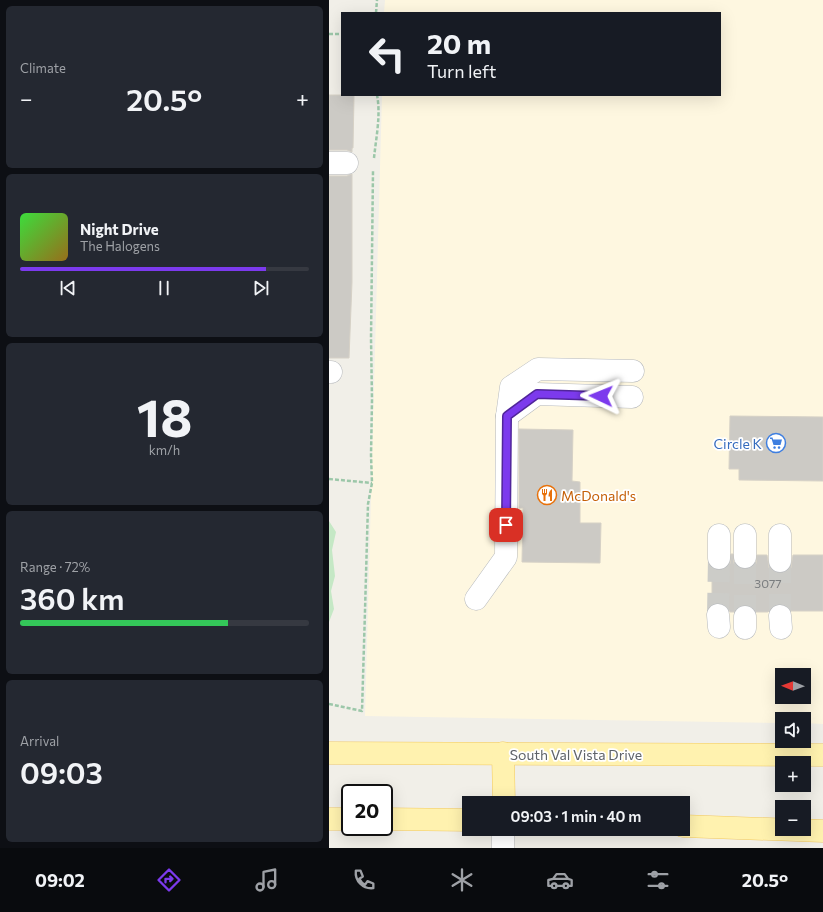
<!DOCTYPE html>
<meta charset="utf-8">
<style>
:root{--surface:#171b24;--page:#242831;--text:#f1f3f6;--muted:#9ea1a6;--line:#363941;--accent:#7c3aed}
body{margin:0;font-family:Commissioner,sans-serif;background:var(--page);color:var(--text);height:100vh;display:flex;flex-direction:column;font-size:15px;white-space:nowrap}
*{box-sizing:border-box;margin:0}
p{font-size:13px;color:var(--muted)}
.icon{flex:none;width:22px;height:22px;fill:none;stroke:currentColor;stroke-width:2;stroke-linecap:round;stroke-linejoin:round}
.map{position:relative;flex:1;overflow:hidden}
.side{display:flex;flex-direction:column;gap:6px;padding:6px;background:#0d0f14;width:329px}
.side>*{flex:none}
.top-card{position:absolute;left:12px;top:12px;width:380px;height:84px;border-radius:0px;box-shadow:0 4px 16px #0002;background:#171b24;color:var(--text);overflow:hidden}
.needle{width:26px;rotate:271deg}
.fabs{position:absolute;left:446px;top:668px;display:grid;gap:8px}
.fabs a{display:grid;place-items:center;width:36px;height:36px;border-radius:0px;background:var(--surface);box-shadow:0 4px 16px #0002;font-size:20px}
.speed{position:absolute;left:12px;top:784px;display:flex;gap:8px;font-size:20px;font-weight:700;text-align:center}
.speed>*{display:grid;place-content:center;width:52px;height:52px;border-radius:50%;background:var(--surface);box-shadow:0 4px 16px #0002;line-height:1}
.speed .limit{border:2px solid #111;border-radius:6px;background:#fff;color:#111}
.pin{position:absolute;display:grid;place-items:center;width:34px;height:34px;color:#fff;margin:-17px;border-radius:8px;box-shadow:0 2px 6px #0006}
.me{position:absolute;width:44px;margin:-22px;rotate:272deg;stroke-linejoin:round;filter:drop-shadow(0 0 3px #0008)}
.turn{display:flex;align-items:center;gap:14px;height:84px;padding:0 20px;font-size:18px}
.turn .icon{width:52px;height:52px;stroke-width:2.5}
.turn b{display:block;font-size:28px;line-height:34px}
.big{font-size:30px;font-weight:600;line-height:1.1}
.side .widget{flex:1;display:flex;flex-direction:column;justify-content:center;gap:6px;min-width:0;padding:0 14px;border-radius:6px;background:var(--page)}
.side .dial{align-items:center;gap:0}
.dial b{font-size:52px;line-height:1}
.song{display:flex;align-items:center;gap:12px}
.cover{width:48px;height:48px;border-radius:6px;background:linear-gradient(135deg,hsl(120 70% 55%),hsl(40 70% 35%))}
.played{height:4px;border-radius:2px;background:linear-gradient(90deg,var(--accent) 85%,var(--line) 85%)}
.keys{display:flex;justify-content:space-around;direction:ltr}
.heat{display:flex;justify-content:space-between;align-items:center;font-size:22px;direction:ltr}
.charge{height:6px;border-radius:3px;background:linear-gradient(90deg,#34c759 72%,var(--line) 0)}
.trip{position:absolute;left:133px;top:796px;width:228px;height:40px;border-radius:0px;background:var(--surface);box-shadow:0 4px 16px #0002;font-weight:600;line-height:40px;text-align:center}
.tabs{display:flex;height:64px;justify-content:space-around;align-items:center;background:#090b0e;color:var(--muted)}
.tabs .icon{width:28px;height:28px}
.tabs .selected{color:var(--accent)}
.tabs b{font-size:18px;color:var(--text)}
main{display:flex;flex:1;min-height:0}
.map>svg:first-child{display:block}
.commercial{fill:#fef7e0;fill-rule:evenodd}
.green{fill:#c5e8c5}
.building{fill:#cccac5;stroke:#d6d1c6}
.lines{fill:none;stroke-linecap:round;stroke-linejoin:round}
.minor-tunnel{stroke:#ccccc8;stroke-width:22;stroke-dasharray:22 11;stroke-linecap:butt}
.minor-casing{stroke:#b5b8bc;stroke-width:23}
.major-casing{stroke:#f2c960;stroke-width:23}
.path{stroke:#9cc7a9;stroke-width:2.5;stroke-dasharray:4 2;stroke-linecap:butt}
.minor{stroke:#fff;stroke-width:22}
.major{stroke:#fff2af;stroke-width:22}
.route-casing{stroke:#51269a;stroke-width:10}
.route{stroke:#7c3aed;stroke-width:7}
.labels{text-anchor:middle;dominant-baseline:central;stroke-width:3.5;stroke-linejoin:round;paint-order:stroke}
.number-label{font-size:12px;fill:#7a7d7f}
.shop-label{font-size:14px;fill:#366cbe;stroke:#fff;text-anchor:end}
.food-label{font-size:14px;fill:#c56008;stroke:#fff;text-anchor:start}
.street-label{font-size:14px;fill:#5f6368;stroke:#fff}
</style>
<main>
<section class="side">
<div class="widget"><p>Climate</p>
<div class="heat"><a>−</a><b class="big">20.5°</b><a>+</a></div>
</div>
<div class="widget">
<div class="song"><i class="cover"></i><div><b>Night Drive</b><p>The Halogens</p></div></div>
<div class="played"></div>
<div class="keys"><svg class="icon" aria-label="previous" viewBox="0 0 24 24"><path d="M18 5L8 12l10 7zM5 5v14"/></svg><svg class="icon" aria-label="pause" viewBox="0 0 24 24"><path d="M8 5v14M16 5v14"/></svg><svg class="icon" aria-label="next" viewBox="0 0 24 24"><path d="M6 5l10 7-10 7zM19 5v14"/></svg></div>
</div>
<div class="widget dial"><b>18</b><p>km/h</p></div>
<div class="widget"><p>Range · 72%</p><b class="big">360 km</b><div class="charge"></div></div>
<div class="widget"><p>Arrival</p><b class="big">09:03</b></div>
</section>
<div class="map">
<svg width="494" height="848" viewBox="0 0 494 848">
<rect width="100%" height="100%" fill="#f1efe8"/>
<path class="commercial" d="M 56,0 L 494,0 L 494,724 L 475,723 L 475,719 L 453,719 L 453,723 L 36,716 L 53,95 L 391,95 L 391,13 L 55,13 ZM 453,675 L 475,675 L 475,697 L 453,697 Z"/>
<path class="green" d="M 0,521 L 7,532 L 3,550 L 6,576 L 2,591 L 5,609 L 0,622 Z"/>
<g class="building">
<path d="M 0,95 L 25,95 L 24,148 L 23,148 L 23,152 L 18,150 L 0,150 Z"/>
<path d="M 23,174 L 23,282 L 20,358 L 0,358 L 0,176 L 18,176 Z"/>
<path d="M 401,416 L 494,417 L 494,481 L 410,480 L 410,469 L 400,469 Z"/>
<path d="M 190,429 L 244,430 L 243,481 L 251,482 L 251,523 L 272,523 L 271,563 L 193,562 L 194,508 L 190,508 Z"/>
<path d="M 402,554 L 404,554 L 405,564 L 410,568 L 416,569 L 422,568 L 427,564 L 428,555 L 438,555 L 439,561 L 440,568 L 445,572 L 451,573 L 457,572 L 462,568 L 463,561 L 464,555 L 494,555 L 494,611 L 462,611 L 461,609 L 457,605 L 450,604 L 444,606 L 439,612 L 427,612 L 423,606 L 416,605 L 409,606 L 405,612 L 401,612 L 399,608 L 394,604 L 388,603 L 383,604 L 383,568 L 390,570 L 397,569 L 401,564 Z"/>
</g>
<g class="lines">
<g class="minor-tunnel">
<path d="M 451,561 L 451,616"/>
<path d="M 389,615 L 390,558"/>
<path d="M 416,617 L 416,557"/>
</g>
<g class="minor-casing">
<g id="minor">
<path d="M 0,163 L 18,163"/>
<path d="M 0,372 L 2,372"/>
<path d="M 178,416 L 208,394 L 303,397"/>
<path d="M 416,535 L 416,557"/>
<path d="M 451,535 L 451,561"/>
<path d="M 390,558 L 390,535"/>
<path d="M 147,599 L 177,557 L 178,416 L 182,387 L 209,369 L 304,371"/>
<path d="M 389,615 L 390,627"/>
<path d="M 451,616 L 452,628"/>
<path d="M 416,617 L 416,628"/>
<path d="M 174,848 L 174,829"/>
</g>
</g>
<g class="major-casing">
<g id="major">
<path d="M 0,753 L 494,755"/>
<path d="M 174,753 L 175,803"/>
<path d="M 0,819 L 21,819"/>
<path d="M 55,819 L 140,820"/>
<path d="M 354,826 L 494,831"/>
</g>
</g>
<g class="path">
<path d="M 47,13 L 48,0"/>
<path d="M 0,34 L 13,34"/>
<path d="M 45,158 C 47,138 52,115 48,95"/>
<path d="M 0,479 L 43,483"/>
<path d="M 0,704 L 33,711 L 36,611 L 39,504 L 43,483 L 42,455 L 43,400 L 42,338 L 44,171"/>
</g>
<use href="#minor" class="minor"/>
<use href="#major" class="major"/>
</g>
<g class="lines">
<g class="route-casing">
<path id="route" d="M 177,525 L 178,416 L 208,394 L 272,396"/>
</g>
<use href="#route" class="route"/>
</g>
<defs>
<g id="supermarket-ring" transform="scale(1)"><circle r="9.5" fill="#fff" stroke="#3f7fe0" stroke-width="1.5"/><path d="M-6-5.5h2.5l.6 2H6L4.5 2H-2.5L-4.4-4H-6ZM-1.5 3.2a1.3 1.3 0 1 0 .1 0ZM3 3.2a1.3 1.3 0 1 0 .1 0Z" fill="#3f7fe0"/></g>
<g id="restaurant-ring" transform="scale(1)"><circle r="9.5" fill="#fff" stroke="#e8710a" stroke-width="1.5"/><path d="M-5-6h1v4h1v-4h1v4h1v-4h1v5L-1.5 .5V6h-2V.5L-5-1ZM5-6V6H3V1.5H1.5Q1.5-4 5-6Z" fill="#e8710a"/></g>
</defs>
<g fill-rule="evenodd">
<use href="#supermarket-ring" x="447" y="443"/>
<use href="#restaurant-ring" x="218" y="495"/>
</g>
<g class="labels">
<g class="number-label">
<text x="439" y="583">3077</text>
</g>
<g class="shop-label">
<text x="433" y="443">Circle K</text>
</g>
<g class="food-label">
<text x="232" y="495">McDonald's</text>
</g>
<g class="street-label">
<text x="247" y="754">South Val Vista Drive</text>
</g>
</g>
</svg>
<div class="fabs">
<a><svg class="needle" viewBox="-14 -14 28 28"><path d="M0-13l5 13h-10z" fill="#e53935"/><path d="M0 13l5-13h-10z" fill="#9ea1a6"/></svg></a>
<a><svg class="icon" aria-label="sound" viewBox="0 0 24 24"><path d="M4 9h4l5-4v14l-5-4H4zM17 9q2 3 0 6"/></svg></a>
<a>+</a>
<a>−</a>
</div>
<div class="speed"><div class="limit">20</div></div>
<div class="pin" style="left:177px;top:525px;background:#d93025"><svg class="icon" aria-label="arrive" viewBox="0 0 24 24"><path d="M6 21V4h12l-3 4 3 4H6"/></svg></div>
<svg class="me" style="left:272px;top:396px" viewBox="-20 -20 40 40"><path d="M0-17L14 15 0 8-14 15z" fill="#7c3aed" stroke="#fff" stroke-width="4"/></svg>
<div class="trip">09:03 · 1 min · 40 m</div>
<div class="top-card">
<div class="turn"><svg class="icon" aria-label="left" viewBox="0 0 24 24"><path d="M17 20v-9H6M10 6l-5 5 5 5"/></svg><div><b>20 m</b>Turn left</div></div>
</div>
</div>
</main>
<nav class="tabs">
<b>09:02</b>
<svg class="icon selected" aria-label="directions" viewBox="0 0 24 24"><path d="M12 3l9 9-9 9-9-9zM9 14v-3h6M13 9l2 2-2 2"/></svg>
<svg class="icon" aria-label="music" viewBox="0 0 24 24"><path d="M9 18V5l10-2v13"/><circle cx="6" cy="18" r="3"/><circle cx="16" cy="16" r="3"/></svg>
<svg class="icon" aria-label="phone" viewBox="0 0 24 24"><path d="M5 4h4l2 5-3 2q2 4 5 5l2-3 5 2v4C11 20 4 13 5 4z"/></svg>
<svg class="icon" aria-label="climate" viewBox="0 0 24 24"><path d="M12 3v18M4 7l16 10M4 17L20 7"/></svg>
<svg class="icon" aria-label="car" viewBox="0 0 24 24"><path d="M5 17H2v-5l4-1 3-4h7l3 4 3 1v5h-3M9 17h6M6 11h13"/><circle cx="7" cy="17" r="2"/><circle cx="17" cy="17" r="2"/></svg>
<svg class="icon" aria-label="filters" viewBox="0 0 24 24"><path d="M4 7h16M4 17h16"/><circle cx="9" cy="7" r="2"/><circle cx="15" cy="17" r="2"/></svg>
<b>20.5°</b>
</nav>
